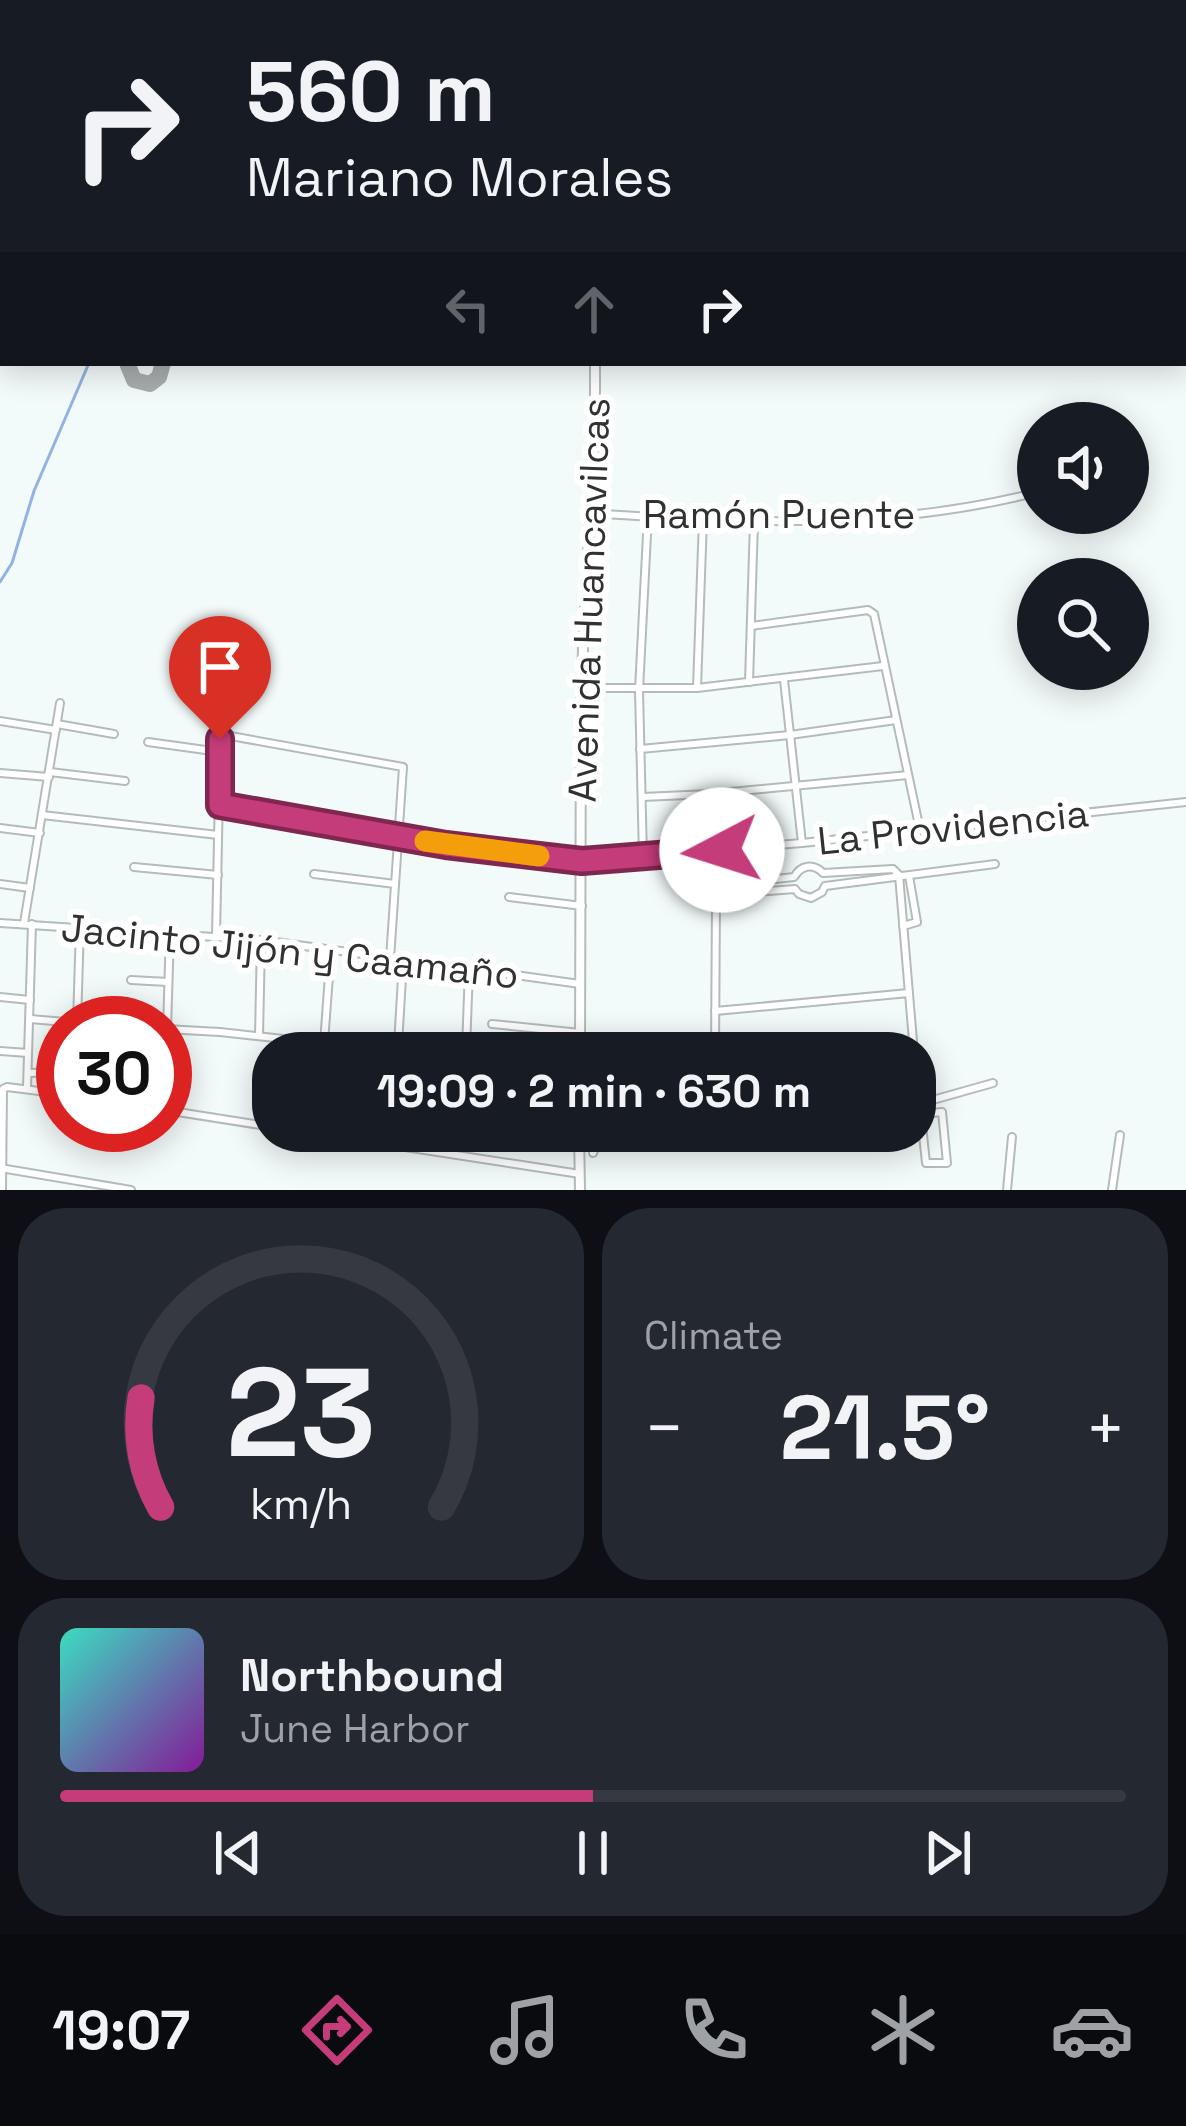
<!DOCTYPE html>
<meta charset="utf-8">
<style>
:root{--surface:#171b24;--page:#242831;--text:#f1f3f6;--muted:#9ea1a6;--line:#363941;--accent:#c43c7a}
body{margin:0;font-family:"Space Grotesk",sans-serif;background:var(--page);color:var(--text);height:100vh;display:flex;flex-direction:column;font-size:45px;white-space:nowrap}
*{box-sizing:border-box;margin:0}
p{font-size:39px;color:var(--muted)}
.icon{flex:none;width:66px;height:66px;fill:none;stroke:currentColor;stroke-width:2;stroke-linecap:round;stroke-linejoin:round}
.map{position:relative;height:1190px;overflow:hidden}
.details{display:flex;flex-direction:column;gap:18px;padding:18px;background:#0d0f14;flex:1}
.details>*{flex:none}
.top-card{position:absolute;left:0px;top:0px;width:1188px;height:366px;box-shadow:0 6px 30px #0003;background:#171b24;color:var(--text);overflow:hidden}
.tools{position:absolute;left:1017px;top:402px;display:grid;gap:24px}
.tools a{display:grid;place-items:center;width:132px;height:132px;border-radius:50%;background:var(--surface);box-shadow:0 6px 30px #0003;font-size:60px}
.speed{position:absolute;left:36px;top:996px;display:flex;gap:24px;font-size:60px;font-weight:700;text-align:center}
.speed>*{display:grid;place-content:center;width:156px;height:156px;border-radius:50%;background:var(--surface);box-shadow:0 6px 30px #0003;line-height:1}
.speed .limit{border:18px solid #d22;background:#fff;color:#111}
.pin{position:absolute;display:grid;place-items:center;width:102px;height:102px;color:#fff;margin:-123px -51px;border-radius:50% 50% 50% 0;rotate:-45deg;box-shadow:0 0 12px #0007}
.pin .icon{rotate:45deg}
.me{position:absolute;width:132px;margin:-66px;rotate:265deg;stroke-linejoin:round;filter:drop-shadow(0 0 9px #0008)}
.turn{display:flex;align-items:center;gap:42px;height:252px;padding:0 48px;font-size:54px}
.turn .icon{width:156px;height:156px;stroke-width:2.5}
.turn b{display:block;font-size:84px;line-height:102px}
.lanes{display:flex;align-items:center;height:114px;padding:0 48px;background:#0003;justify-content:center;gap:60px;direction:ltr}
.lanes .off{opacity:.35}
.big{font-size:90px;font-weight:600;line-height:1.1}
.details .card{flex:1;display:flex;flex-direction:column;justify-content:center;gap:18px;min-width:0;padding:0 42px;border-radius:48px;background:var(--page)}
.details .dial{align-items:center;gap:0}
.dial svg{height:312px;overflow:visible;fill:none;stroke:var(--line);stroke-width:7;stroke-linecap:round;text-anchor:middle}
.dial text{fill:var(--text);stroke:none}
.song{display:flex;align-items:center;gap:36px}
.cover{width:144px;height:144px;border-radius:18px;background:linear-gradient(135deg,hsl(170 70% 55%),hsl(290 70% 35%))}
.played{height:12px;border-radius:6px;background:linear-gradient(90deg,var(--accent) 50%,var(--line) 50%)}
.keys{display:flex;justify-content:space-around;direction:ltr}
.heat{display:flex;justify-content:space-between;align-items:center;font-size:66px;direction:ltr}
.details .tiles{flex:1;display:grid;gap:18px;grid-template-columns:1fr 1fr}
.card:last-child{grid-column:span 2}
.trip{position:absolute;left:252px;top:1032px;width:684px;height:120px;border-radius:48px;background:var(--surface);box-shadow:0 6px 30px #0003;font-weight:600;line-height:120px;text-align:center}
.tab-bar{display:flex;height:192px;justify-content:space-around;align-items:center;background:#090b0e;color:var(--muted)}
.tab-bar .icon{width:84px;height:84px}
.tab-bar .active{color:var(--accent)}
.tab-bar b{font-size:54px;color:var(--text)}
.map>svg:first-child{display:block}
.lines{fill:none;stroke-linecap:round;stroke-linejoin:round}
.stream{stroke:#90b3e3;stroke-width:3}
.taxiway{stroke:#a7adac;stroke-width:16}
.runway{stroke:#a7adac;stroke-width:39}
.minor-casing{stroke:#b4bbbb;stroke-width:10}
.tertiary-casing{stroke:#b4bbbb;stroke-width:12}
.minor{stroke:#fff;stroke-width:6}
.tertiary{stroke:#fff;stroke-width:8}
.route-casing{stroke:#7f274f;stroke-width:30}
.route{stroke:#c43c7a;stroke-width:21}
.slow{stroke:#f59e0b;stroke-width:21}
.labels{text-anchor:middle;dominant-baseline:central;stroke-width:12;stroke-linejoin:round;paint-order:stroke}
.street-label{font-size:39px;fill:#2f3231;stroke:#fff}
</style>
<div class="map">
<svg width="1186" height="1190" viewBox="0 0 1186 1190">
<rect width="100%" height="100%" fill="#f3fbfa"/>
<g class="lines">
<g class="stream">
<path d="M 411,0 L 429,3"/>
<path d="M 229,3 L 231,0"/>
<path d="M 1185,34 L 1186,34"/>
<path d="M 0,582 L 12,563 L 34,491 L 89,363"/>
</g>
<g class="taxiway">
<path d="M 344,3 L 345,0"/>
<path d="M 127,363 L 134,380 L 150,384 L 159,377 L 163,363"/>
</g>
<path class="runway" d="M 406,3 L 408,0"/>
<g class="minor-casing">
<g id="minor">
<path d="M 1185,237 L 1186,236"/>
<path d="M 590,513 C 745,523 885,531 1038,492"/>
<path d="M 751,626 L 868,610 L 874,614 L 920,830"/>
<path d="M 784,680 L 802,843"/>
<path d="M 749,682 L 754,521"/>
<path d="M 582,688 L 697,688 L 883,666"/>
<path d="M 697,688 L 703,519"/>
<path d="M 0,721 L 56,730"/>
<path d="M 57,724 L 114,734"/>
<path d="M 148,742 L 220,752"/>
<path d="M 640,749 L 790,735 L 896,720"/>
<path d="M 50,772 L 125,781"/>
<path d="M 0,773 L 49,777"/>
<path d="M 642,797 L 710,794 L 908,775"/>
<path d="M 220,805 L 446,845 L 582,861 L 802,843 L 1186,802"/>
<path d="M 42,815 L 218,835"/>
<path d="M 0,828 L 40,833"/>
<path d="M 643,857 L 639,690 L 648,515"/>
<path d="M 134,867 L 218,875"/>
<path d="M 314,874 L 395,884"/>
<path d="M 899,875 L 914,1053"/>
<path d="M 0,884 L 30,888"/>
<path d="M 718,895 L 795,889 L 799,894 L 811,898 L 822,892 L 825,886 L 995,864"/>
<path d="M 509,897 L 582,906"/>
<path d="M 0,923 L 261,940 L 580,984"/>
<path d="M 24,923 L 60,703"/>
<path d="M 903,926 L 917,922 L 909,876"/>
<path d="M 216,936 L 220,745 L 221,739 L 225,735 L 403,767 L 390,959"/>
<path d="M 131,980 L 168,982"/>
<path d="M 0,997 L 30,1000"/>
<path d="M 715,1011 L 909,993"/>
<path d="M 30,1019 L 78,1023"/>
<path d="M 77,1023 L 80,926"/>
<path d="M 492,1024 L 580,1033"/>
<path d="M 165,1029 L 220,1032 L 394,1051 L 398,1045 L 403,961"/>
<path d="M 167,1029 L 170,932"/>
<path d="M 259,1036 L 261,940"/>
<path d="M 324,1043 L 331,949"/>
<path d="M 504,1047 L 580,1052"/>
<path d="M 466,1049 L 469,969"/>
<path d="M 0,1051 L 28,1053"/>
<path d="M 715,1053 L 716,901 L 718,889 L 722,885 L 794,877 C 801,865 813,863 823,873 L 893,869 L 899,875"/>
<path d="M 915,1060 L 926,1163 L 947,1163 L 942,1112 L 921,1114"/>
<path d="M 28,1073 L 63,1072"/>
<path d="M 27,1088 L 32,924"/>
<path d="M 915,1105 L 993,1083"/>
<path d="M 165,1110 L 273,1127"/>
<path d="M 301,1131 L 580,1174"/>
<path d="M 593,1153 L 602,1131"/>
<path d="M 0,1168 L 131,1190"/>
<path d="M 2,1190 L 3,1089 L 7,1087 L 63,1094"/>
<path d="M 1007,1190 L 1012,1137"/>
<path d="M 1112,1190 L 1120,1135"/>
</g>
</g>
<g class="tertiary-casing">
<g id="tertiary">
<path d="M 632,3 L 634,0"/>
<path d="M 580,1053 L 581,688 L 595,423 L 595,363"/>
<path d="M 579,1131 L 580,1190"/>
</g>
</g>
<use href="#minor" class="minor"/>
<use href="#tertiary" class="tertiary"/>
</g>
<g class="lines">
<g class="route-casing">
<path id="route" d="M 220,739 L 220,805 L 446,845 L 582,861 L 722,850"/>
</g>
<use href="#route" class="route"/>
<path class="slow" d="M 425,841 L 539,856"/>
</g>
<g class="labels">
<g class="street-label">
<text x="779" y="514">Ramón Puente</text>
<text transform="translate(589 600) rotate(-88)">Avenida Huancavilcas</text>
<text transform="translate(953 827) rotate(-6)">La Providencia</text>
<text transform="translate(290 951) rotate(6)">Jacinto Jijón y Caamaño</text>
</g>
</g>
</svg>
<div class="tools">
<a><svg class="icon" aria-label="sound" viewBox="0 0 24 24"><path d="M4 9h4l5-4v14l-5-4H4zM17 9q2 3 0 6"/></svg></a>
<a><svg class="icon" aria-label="search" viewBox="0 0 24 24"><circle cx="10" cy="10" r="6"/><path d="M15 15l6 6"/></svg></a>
</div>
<div class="speed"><div class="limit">30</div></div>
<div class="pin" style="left:220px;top:739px;background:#d93025"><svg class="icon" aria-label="arrive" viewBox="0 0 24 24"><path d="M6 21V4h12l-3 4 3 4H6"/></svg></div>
<svg class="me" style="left:722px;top:850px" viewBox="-20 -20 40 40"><circle r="19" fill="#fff"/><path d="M0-13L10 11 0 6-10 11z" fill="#c43c7a"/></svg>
<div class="trip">19:09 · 2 min · 630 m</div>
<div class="top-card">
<div class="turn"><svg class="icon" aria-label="right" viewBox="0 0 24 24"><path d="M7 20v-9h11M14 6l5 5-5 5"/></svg><div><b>560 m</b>Mariano Morales</div></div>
<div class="lanes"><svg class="icon off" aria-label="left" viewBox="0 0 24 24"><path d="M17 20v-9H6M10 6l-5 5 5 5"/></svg><svg class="icon off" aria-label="ahead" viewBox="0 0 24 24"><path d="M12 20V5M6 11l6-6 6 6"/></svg><svg class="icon" aria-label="right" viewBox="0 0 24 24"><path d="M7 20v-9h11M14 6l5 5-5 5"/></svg></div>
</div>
</div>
<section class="details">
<div class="tiles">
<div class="card dial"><svg viewBox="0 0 100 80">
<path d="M14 69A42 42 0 1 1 86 69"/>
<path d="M14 69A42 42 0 0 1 9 41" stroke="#c43c7a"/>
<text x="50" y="56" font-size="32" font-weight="700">23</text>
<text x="50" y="72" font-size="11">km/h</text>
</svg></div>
<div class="card"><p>Climate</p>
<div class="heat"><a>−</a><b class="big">21.5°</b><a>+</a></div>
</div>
<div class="card">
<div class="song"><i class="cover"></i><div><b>Northbound</b><p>June Harbor</p></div></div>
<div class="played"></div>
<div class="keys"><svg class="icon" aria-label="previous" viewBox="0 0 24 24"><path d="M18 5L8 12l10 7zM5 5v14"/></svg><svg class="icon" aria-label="pause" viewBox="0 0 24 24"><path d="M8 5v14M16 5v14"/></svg><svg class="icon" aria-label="next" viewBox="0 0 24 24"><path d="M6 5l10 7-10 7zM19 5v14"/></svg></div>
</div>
</div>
</section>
<nav class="tab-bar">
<b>19:07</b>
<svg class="icon active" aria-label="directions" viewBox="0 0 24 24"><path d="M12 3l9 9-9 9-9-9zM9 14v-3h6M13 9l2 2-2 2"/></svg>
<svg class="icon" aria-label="music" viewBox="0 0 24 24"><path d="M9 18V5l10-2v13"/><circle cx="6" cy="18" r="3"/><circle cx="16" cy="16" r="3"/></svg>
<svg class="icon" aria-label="phone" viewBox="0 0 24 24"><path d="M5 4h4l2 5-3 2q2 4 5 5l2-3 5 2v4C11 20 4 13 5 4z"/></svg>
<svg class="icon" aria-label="climate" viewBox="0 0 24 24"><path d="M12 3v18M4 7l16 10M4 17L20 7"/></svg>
<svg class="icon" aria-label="car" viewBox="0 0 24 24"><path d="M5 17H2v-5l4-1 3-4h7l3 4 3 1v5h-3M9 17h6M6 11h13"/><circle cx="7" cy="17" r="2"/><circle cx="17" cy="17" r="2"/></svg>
</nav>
